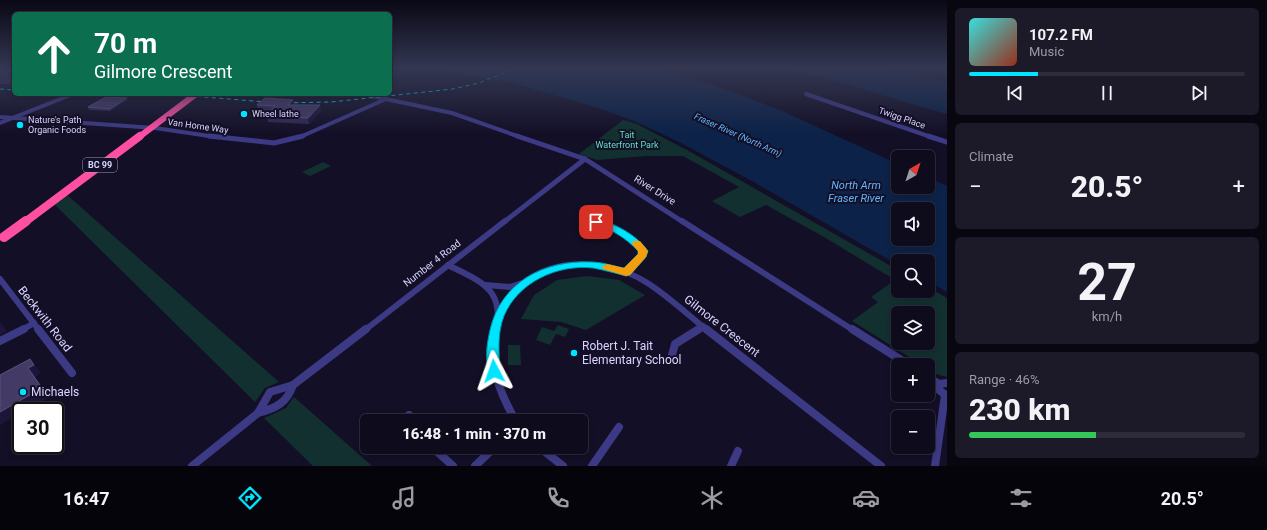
<!DOCTYPE html>
<meta charset="utf-8">
<style>
:root{--surface:#0e0b1c;--page:#1c1929;--text:#f1f3f6;--muted:#9b9ba3;--line:#2e2b3b;--accent:#00e5ff}
body{margin:0;font-family:Roboto,sans-serif;background:var(--page);color:var(--text);height:100vh;display:flex;flex-direction:column;font-size:15px;white-space:nowrap}
*{box-sizing:border-box;margin:0}
p{font-size:13px;color:var(--muted)}
.icon{flex:none;width:22px;height:22px;fill:none;stroke:currentColor;stroke-width:2;stroke-linecap:round;stroke-linejoin:round}
.map{position:relative;flex:1;overflow:hidden}
.sheet{display:flex;flex-direction:column;gap:8px;padding:8px;background:#08060f;width:320px}
.sheet>*{flex:none}
.banner{position:absolute;left:12px;top:12px;width:380px;height:84px;border-radius:6px;box-shadow:0 2px 6px #0003,0 0 0 1px var(--line);background:#0b6e4f;color:#fff;overflow:hidden}
.needle{width:26px;rotate:39deg}
.buttons{position:absolute;left:891px;top:150px;display:grid;gap:8px}
.buttons a{display:grid;place-items:center;width:44px;height:44px;border-radius:6px;background:var(--surface);box-shadow:0 2px 6px #0003,0 0 0 1px var(--line);font-size:20px}
.speed{position:absolute;left:12px;top:402px;display:flex;gap:8px;font-size:20px;font-weight:700;text-align:center}
.speed>*{display:grid;place-content:center;width:52px;height:52px;border-radius:50%;background:var(--surface);box-shadow:0 2px 6px #0003,0 0 0 1px var(--line);line-height:1}
.speed .limit{border:2px solid #111;border-radius:6px;background:#fff;color:#111}
.pin{position:absolute;display:grid;place-items:center;width:34px;height:34px;color:#fff;margin:-17px;border-radius:8px;box-shadow:0 2px 6px #0006}
.me{position:absolute;width:44px;margin:-22px;rotate:356deg;stroke-linejoin:round;filter:drop-shadow(0 0 3px #0008)}
.turn{display:flex;align-items:center;gap:14px;height:84px;padding:0 16px;font-size:18px}
.turn .icon{width:52px;height:52px;stroke-width:2.5}
.turn b{display:block;font-size:28px;line-height:34px}
.big{font-size:30px;font-weight:800;line-height:1.1}
.sheet .widget{flex:1;display:flex;flex-direction:column;justify-content:center;gap:6px;min-width:0;padding:0 14px;border-radius:6px;background:var(--page)}
.sheet .dial{align-items:center;gap:0}
.dial b{font-size:52px;line-height:1}
.song{display:flex;align-items:center;gap:12px}
.cover{width:48px;height:48px;border-radius:6px;background:linear-gradient(135deg,hsl(180 70% 55%),hsl(10 70% 35%))}
.played{height:4px;border-radius:2px;background:linear-gradient(90deg,var(--accent) 25%,var(--line) 25%)}
.keys{display:flex;justify-content:space-around;direction:ltr}
.heat{display:flex;justify-content:space-between;align-items:center;font-size:22px;direction:ltr}
.charge{height:6px;border-radius:3px;background:linear-gradient(90deg,#34c759 46%,var(--line) 0)}
.trip{position:absolute;left:360px;top:414px;width:228px;height:40px;border-radius:6px;background:var(--surface);box-shadow:0 2px 6px #0003,0 0 0 1px var(--line);font-weight:800;line-height:40px;text-align:center}
.tabs{display:flex;height:64px;justify-content:space-around;align-items:center;background:#06040b;color:var(--muted)}
.tabs .icon{width:28px;height:28px}
.tabs .current{color:var(--accent)}
.tabs b{font-size:18px;color:var(--text)}
main{display:flex;flex:1;min-height:0}
.map>svg:first-child{display:block}
.green{fill:#12302f;fill-rule:evenodd}
.water{fill:#0c2248;fill-rule:evenodd}
.lines{fill:none;stroke-linecap:round;stroke-linejoin:round}
.minor-far3{stroke:#3d3a85;stroke-width:4}
.minor-far2{stroke:#3d3a85;stroke-width:5}
.minor-far1{stroke:#3d3a85;stroke-width:6}
.minor{stroke:#3d3a85;stroke-width:8}
.rail{stroke:#00e5ff;stroke-width:1;stroke-dasharray:4 3.5;stroke-linecap:butt}
.highway-bridge-far2{stroke:#ff4fa3;stroke-width:6}
.highway-bridge-far1{stroke:#ff4fa3;stroke-width:8}
.highway-bridge{stroke:#ff4fa3;stroke-width:10}
.wall{fill:#312854}
.shaded-wall{fill:#1d163a}
.building{fill:#433a66;stroke:#5a527e}
.route{fill:#00e5ff;stroke:#0095a6}
.slow{fill:#f59e0b}
.poi-dot{fill:#00e5ff;stroke:#130f26;stroke-width:1.5}
.labels{text-anchor:middle;dominant-baseline:central;stroke-width:4;stroke-linejoin:round;paint-order:stroke}
.far-poi-label{font-size:9px;fill:#d9d4ff;stroke:#130f26;text-anchor:start}
.far-street-label{font-size:9px;fill:#d9d4ff;stroke:#130f26}
.far-park-label{font-size:9px;fill:#5fe0c0;stroke:#130f26}
.far-water-label{font-size:9px;font-style:italic;fill:#62b6ff;stroke:#130f26}
.shield{fill:#130f26;stroke:#9e99be;stroke-width:1}
.shield-label{font-size:9px;font-weight:bold;fill:#d9d4ff}
.street-label{font-size:10px;fill:#d9d4ff;stroke:#130f26}
.water-label{font-size:11px;font-style:italic;fill:#62b6ff;stroke:#130f26}
.near-street-label{font-size:12px;fill:#d9d4ff;stroke:#130f26}
.near-poi-label{font-size:12px;fill:#d9d4ff;stroke:#130f26;text-anchor:start}
</style>
<main>
<div class="map">
<svg width="947" height="466" viewBox="0 0 947 466">
<rect width="100%" height="100%" fill="#130f26"/>
<g class="green">
<path d="M 623,120 L 637,124 L 687,150 L 898,270 L 898,291 L 928,291 L 928,287 L 947,298 L 947,377 L 936,374 L 928,369 L 928,365 L 922,365 L 852,321 L 878,302 L 871,297 L 895,280 L 824,237 L 766,205 L 740,217 L 712,201 L 739,187 L 683,156 L 646,156 L 597,160 L 579,154 ZM 898,313 L 928,313 L 928,343 L 898,343 Z"/>
<path d="M 323,162 L 331,166 L 310,176 L 302,172 Z"/>
<path d="M 66,194 L 279,382 L 265,388 L 255,402 L 54,204 Z"/>
<path d="M 587,276 L 619,280 L 645,295 L 586,330 L 561,322 L 521,319 L 534,295 L 557,280 Z"/>
<path d="M 558,325 L 569,329 L 565,337 L 556,334 L 550,345 L 536,340 L 542,327 L 554,331 Z"/>
<path d="M 508,345 L 520,345 L 521,365 L 508,365 Z"/>
<path d="M 294,397 L 372,466 L 313,466 L 264,418 L 286,408 Z"/>
</g>
<g class="water">
<path d="M 441,69 L 660,69 L 731,91 L 782,111 L 898,164 L 898,187 L 928,187 L 928,177 L 947,186 L 947,292 L 928,281 L 928,261 L 898,261 L 898,265 L 752,181 L 679,142 L 632,120 L 598,108 L 513,83 ZM 898,209 L 928,209 L 928,239 L 898,239 Z"/>
<path d="M 788,69 L 879,69 L 942,80 L 947,82 L 947,114 C 894,100 842,81 788,69 Z"/>
</g>
<g class="lines">
<g class="minor-far3">
<path d="M 362,94 L 452,113 L 520,137"/>
<path d="M 806,94 L 931,137"/>
<path d="M 0,117 L 155,128 L 216,137"/>
<path d="M 0,123 L 73,94"/>
<path d="M 300,137 L 386,99"/>
</g>
<g class="minor-far2">
<path d="M 209,136 L 274,143 L 303,136"/>
<path d="M 517,136 L 585,159 L 683,222"/>
<path d="M 928,136 L 947,142"/>
<path d="M 504,222 L 585,159"/>
</g>
<g class="minor-far1">
<path d="M 682,221 L 853,330"/>
<path d="M 596,222 C 615,225 631,236 643,251 L 642,255 L 626,272"/>
<path d="M 448,265 C 479,281 505,288 496,330"/>
<path d="M 0,279 L 39,330"/>
<path d="M 486,285 L 510,287 L 522,283"/>
<path d="M 499,316 C 507,303 515,289 527,280 C 563,256 614,261 649,284 C 669,297 688,315 707,330"/>
<path d="M 22,330 L 34,323"/>
<path d="M 365,330 L 505,221"/>
<path d="M 698,330 L 703,326"/>
</g>
<g class="minor">
<path d="M 38,329 L 72,373"/>
<path d="M 496,329 C 489,364 498,391 516,421"/>
<path d="M 706,329 L 881,466"/>
<path d="M 852,329 L 909,365"/>
<path d="M 0,341 L 24,329"/>
<path d="M 672,355 L 675,344 L 699,329"/>
<path d="M 928,377 L 939,384"/>
<path d="M 939,384 L 939,390 L 947,396"/>
<path d="M 939,384 L 947,383"/>
<path d="M 258,413 C 276,408 287,403 293,385"/>
<path d="M 409,415 L 410,421"/>
<path d="M 432,447 L 453,466"/>
<path d="M 539,447 L 563,466"/>
<path d="M 192,466 L 258,413 L 270,392 L 293,385 L 366,329"/>
<path d="M 475,466 L 495,447"/>
<path d="M 592,466 L 619,427"/>
<path d="M 731,466 L 738,451"/>
<path d="M 935,466 L 945,395"/>
</g>
<g class="rail">
<path d="M 0,89 L 14,90"/>
<path d="M 167,94 L 278,103 L 331,102 L 453,89 L 479,83 L 513,69"/>
</g>
<path class="highway-bridge-far2" d="M 139,137 L 196,94"/>
<path class="highway-bridge-far1" d="M 25,222 L 140,136"/>
<path class="highway-bridge" d="M 4,237 L 26,221"/>
</g>
<g class="wall">
<rect x="0" y="69" width="14" height="15"/>
<path d="M 128,100 L 111,111 L 89,110 L 88,107 Z"/>
<path d="M 293,100 L 294,105 L 320,105 L 321,111 L 309,124 L 268,122 L 267,116 L 270,112 L 258,111 L 257,105 Z"/>
</g>
<g class="shaded-wall">
<path d="M 127,98 L 128,100 L 111,111 L 110,109 Z"/>
<path d="M 293,100 L 295,106 L 288,105 Z"/>
<path d="M 320,105 L 321,111 L 309,124 L 308,118 Z"/>
<path d="M 0,322 L 7,331 L 0,335 Z"/>
<path d="M 30,359 L 41,373 L 35,377 L 49,397 L 25,411 L 21,411 L 21,413 L 0,425 L 0,412 Z"/>
</g>
<g class="building">
<rect x="0" y="69" width="14" height="4"/>
<path d="M 106,97 L 127,98 L 110,109 L 88,107 Z"/>
<path d="M 265,98 L 293,100 L 288,105 L 320,105 L 308,118 L 267,116 L 275,106 L 257,105 Z"/>
<path d="M 30,359 L 34,365 L 28,368 L 42,388 L 0,412 L 0,375 Z"/>
</g>
<linearGradient id="sky" x2="0" y2="1"><stop stop-color="#0a0815"/><stop offset="0.51" stop-color="#333752"/><stop offset="1" stop-color="#333752" stop-opacity="0"/></linearGradient>
<rect width="947" height="134" fill="url(#sky)"/>
<path class="route" d="M 596,219 C 615,224 636,234 648,251 L 646,257 L 630,275 L 626,276 C 615,273 604,270 593,268 C 558,264 518,282 504,316 C 497,334 499,353 500,371 L 499,375 L 494,376 L 490,375 C 484,362 487,343 490,330 C 501,282 544,260 591,262 C 602,262 613,266 624,268 L 638,254 L 638,251 C 626,238 610,228 593,224 L 591,222 Z"/>
<path class="slow" d="M 633,241 L 640,241 L 648,251 L 646,257 L 630,275 L 626,276 L 603,269 L 602,267 L 607,264 L 624,268 L 638,254 L 638,251 L 632,244 Z"/>
<g class="poi-dot">
<circle cx="244" cy="114" r="4"/>
<circle cx="20" cy="125" r="4"/>
<circle cx="574" cy="353" r="4"/>
<circle cx="23" cy="392" r="4"/>
</g>
<g class="labels">
<g class="far-poi-label">
<text x="252" y="114">Wheel lathe</text>
<text x="28" y="120">Nature's Path<tspan x="28" dy="10">Organic Foods</tspan></text>
</g>
<g class="far-street-label">
<text transform="translate(902 118) rotate(19)">Twigg Place</text>
<text transform="translate(198 126) rotate(8)">Van Horne Way</text>
</g>
<g class="far-park-label">
<text x="627" y="135">Tait<tspan x="627" dy="10">Waterfront Park</tspan></text>
</g>
<g class="far-water-label">
<text transform="translate(738 135) rotate(24)">Fraser River (North Arm)</text>
</g>
<rect class="shield" x="83" y="158" width="34" height="14" rx="3"/>
<g class="shield-label">
<text x="100" y="165">BC 99</text>
</g>
<g class="street-label">
<text transform="translate(655 190) rotate(32)">River Drive</text>
<text transform="translate(432 263) rotate(-38)">Number 4 Road</text>
</g>
<g class="water-label">
<text x="856" y="185">North Arm<tspan x="856" dy="13">Fraser River</tspan></text>
</g>
<g class="near-street-label">
<text transform="translate(45 319) rotate(52)">Beckwith Road</text>
<text transform="translate(722 326) rotate(38)">Gilmore Crescent</text>
</g>
<g class="near-poi-label">
<text x="582" y="346">Robert J. Tait<tspan x="582" dy="14">Elementary School</tspan></text>
<text x="31" y="392">Michaels</text>
</g>
</g>
</svg>
<div class="buttons">
<a><svg class="needle" viewBox="-14 -14 28 28"><path d="M0-13l5 13h-10z" fill="#e53935"/><path d="M0 13l5-13h-10z" fill="#9b9ba3"/></svg></a>
<a><svg class="icon" aria-label="sound" viewBox="0 0 24 24"><path d="M4 9h4l5-4v14l-5-4H4zM17 9q2 3 0 6"/></svg></a>
<a><svg class="icon" aria-label="search" viewBox="0 0 24 24"><circle cx="10" cy="10" r="6"/><path d="M15 15l6 6"/></svg></a>
<a><svg class="icon" aria-label="layers" viewBox="0 0 24 24"><path d="M12 4l9 5-9 5-9-5zM3 14l9 5 9-5"/></svg></a>
<a>+</a>
<a>−</a>
</div>
<div class="speed"><div class="limit">30</div></div>
<div class="pin" style="left:596px;top:222px;background:#d93025"><svg class="icon" aria-label="arrive" viewBox="0 0 24 24"><path d="M6 21V4h12l-3 4 3 4H6"/></svg></div>
<svg class="me" style="left:494px;top:371px" viewBox="-20 -20 40 40"><path d="M0-17L14 15 0 8-14 15z" fill="#00e5ff" stroke="#fff" stroke-width="4"/></svg>
<div class="trip">16:48 · 1 min · 370 m</div>
<div class="banner">
<div class="turn"><svg class="icon" aria-label="ahead" viewBox="0 0 24 24"><path d="M12 20V5M6 11l6-6 6 6"/></svg><div><b>70 m</b>Gilmore Crescent</div></div>
</div>
</div>
<section class="sheet">
<div class="widget">
<div class="song"><i class="cover"></i><div><b>107.2 FM</b><p>Music</p></div></div>
<div class="played"></div>
<div class="keys"><svg class="icon" aria-label="previous" viewBox="0 0 24 24"><path d="M18 5L8 12l10 7zM5 5v14"/></svg><svg class="icon" aria-label="pause" viewBox="0 0 24 24"><path d="M8 5v14M16 5v14"/></svg><svg class="icon" aria-label="next" viewBox="0 0 24 24"><path d="M6 5l10 7-10 7zM19 5v14"/></svg></div>
</div>
<div class="widget"><p>Climate</p>
<div class="heat"><a>−</a><b class="big">20.5°</b><a>+</a></div>
</div>
<div class="widget dial"><b>27</b><p>km/h</p></div>
<div class="widget"><p>Range · 46%</p><b class="big">230 km</b><div class="charge"></div></div>
</section>
</main>
<nav class="tabs">
<b>16:47</b>
<svg class="icon current" aria-label="directions" viewBox="0 0 24 24"><path d="M12 3l9 9-9 9-9-9zM9 14v-3h6M13 9l2 2-2 2"/></svg>
<svg class="icon" aria-label="music" viewBox="0 0 24 24"><path d="M9 18V5l10-2v13"/><circle cx="6" cy="18" r="3"/><circle cx="16" cy="16" r="3"/></svg>
<svg class="icon" aria-label="phone" viewBox="0 0 24 24"><path d="M5 4h4l2 5-3 2q2 4 5 5l2-3 5 2v4C11 20 4 13 5 4z"/></svg>
<svg class="icon" aria-label="climate" viewBox="0 0 24 24"><path d="M12 3v18M4 7l16 10M4 17L20 7"/></svg>
<svg class="icon" aria-label="car" viewBox="0 0 24 24"><path d="M5 17H2v-5l4-1 3-4h7l3 4 3 1v5h-3M9 17h6M6 11h13"/><circle cx="7" cy="17" r="2"/><circle cx="17" cy="17" r="2"/></svg>
<svg class="icon" aria-label="filters" viewBox="0 0 24 24"><path d="M4 7h16M4 17h16"/><circle cx="9" cy="7" r="2"/><circle cx="15" cy="17" r="2"/></svg>
<b>20.5°</b>
</nav>
